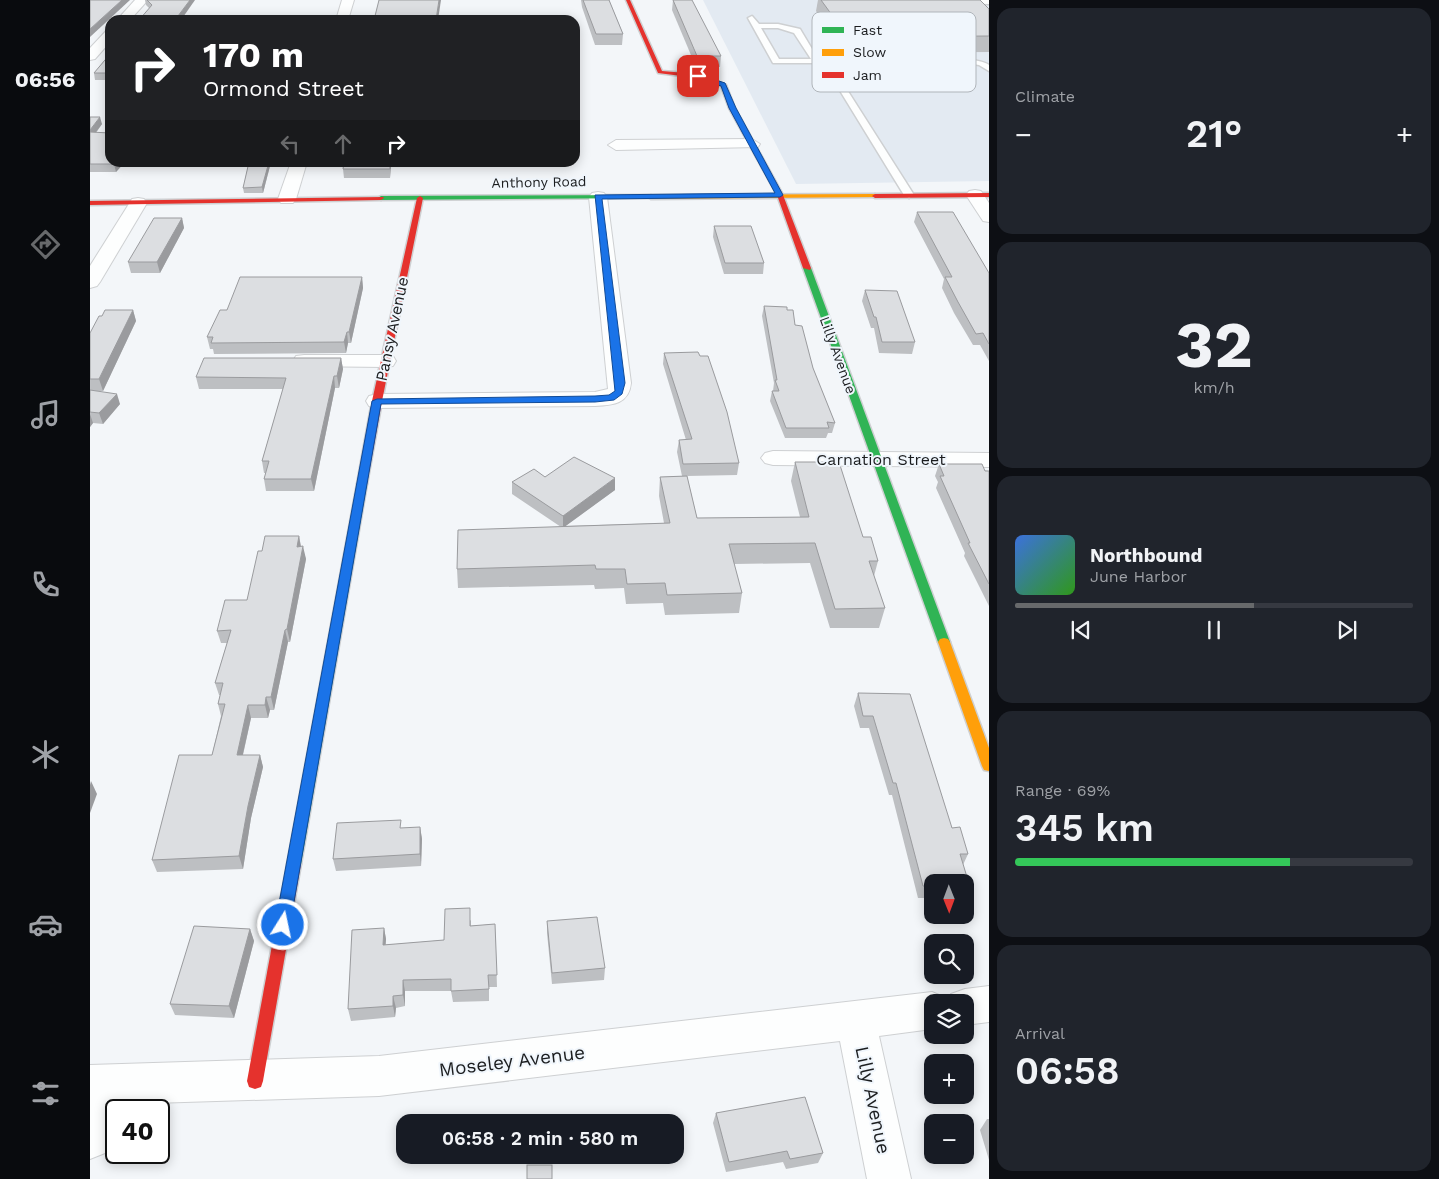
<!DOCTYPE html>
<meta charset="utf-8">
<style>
:root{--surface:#171b24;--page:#20242c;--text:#f1f3f6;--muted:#9ea1a6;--line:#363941;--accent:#67696b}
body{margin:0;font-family:"Work Sans",sans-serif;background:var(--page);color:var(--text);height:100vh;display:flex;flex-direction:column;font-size:19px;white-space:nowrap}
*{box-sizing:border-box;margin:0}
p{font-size:16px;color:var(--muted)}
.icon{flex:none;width:28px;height:28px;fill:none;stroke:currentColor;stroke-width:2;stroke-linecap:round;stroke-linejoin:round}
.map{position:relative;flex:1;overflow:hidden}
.sheet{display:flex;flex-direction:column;gap:8px;padding:8px;background:#0d0f14;width:450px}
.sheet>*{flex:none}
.top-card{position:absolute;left:15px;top:15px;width:475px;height:152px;border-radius:15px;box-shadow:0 2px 12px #0003;background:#202124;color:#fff;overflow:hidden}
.needle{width:32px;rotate:179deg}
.fabs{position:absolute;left:834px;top:874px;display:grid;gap:10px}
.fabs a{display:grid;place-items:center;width:50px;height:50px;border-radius:10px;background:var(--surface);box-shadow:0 2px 12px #0003;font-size:25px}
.speed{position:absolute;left:15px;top:1099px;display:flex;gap:10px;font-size:25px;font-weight:700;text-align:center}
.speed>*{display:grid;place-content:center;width:65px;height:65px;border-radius:50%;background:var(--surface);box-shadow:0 2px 12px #0003;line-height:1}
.speed .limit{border:2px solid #111;border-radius:8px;background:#fff;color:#111}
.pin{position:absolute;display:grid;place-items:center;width:42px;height:42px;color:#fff;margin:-21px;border-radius:10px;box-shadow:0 2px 8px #0006}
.me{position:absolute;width:55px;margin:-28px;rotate:10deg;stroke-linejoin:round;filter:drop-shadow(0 0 4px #0008)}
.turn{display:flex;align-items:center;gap:18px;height:105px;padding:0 15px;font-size:22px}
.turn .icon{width:65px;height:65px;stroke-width:2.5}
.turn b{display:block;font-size:35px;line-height:42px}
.lanes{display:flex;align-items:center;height:48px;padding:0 15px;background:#0003;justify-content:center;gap:25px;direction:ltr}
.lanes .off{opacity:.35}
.big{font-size:38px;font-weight:600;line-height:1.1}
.sheet .widget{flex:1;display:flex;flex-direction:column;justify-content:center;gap:8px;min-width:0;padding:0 18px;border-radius:15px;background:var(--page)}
.sheet .dial{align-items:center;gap:0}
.dial b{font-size:65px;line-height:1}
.song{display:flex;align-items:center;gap:15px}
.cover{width:60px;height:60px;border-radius:8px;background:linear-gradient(135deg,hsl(220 70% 55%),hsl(110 70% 35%))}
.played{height:5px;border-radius:2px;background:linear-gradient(90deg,var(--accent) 60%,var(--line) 60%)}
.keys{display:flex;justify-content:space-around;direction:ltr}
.heat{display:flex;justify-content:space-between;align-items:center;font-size:28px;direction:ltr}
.charge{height:8px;border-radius:4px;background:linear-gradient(90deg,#34c759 69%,var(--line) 0)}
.trip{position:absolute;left:306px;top:1114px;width:288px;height:50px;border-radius:15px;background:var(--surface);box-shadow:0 2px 12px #0003;font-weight:600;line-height:50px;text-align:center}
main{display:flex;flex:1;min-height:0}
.dock{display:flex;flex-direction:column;width:90px;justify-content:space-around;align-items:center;background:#090b0e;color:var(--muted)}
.dock .icon{width:35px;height:35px}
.dock .selected{color:var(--accent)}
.dock b{font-size:22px;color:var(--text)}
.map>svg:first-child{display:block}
.built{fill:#e3eaf2}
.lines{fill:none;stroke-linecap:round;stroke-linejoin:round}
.lane-casing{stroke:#ced0d2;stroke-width:3}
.street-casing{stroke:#ced0d2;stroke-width:2}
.fast-casing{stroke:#ced0d2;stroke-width:3}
.slow-casing{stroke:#ced0d2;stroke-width:3}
.jam-casing{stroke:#ced0d2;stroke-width:3}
.lane{fill:#fdfefe;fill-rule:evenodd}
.street{fill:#fdfefe;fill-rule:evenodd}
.fast{fill:#30b455;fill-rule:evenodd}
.slow{fill:#ff9f0a;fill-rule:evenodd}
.jam{fill:#e5322d;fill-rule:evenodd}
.wall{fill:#bdbfc2}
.shaded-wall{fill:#9a9b9e}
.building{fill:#dcdee1;stroke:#9a9b9e}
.route{fill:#1a73e8;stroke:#114b97}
.labels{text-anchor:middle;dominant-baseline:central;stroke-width:4;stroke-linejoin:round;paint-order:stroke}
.far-street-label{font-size:14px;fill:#1b1d1f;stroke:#f0f6fc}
.street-label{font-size:16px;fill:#1b1d1f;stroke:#f0f6fc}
.near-street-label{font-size:19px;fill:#1b1d1f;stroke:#f0f6fc}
.key{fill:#f0f6fc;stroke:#b0b5ba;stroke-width:1}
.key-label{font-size:14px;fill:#1b1d1f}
</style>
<main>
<nav class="dock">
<b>06:56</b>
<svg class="icon selected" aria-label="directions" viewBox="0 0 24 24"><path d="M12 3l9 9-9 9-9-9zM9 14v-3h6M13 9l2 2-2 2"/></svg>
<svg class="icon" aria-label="music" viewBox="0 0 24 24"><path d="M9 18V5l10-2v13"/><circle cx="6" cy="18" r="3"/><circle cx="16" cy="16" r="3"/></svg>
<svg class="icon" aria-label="phone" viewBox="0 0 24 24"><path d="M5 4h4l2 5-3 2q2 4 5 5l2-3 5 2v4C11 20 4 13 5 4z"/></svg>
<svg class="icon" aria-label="climate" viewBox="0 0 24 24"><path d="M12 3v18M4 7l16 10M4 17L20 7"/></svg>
<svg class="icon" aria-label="car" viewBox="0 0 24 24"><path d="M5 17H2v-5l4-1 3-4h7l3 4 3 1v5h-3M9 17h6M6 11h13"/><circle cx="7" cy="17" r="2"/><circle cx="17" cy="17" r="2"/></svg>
<svg class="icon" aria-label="filters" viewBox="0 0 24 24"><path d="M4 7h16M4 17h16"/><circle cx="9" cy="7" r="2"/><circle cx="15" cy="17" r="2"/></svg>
</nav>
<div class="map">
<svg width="899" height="1179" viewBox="0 0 899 1179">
<rect width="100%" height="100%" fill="#f3f6f9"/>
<path class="built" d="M 613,0 L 899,0 L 899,181 L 706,184 Z"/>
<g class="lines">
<g class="lane-casing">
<g id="lane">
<path d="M 871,0 L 899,0 L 899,4 L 869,3 Z"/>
<path d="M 662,16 L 669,24 L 688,24 L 710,29 L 728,59 C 758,59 881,52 899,65 L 899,71 L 889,65 L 870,62 L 740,63 L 824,195 L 819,198 L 814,195 L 733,63 L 683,63 L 658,18 ZM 671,28 L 688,28 L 704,33 L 721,59 L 689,59 Z"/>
</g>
</g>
<g class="street-casing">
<g id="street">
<path d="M 45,0 L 58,0 L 40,20 L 27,20 Z"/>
<path d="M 252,0 L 264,0 L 258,20 L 246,20 Z"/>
<path d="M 20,30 L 20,42 L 5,59 L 0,60 L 0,48 L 16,31 Z"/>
<path d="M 662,139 L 670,144 L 668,147 L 526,150 L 518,145 L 526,140 Z"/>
<path d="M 201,162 L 217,162 L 206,199 L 203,203 L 191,203 L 188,199 Z"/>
<path d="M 885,190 L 891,191 L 899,203 L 899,222 L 893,221 L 876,195 L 879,191 Z"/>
<path d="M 508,192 L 514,193 L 517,197 L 541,383 C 539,404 523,405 505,406 L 287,408 L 279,406 L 276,401 L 279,396 L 287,394 L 505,392 L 518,389 L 499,197 L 502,193 Z"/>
<path d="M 48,198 L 54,199 L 57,203 L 10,282 L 7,286 L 0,288 L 0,266 L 42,199 Z"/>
<path d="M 214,355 L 295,355 L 303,356 L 306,361 L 303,366 L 295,367 L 206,366 L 203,361 L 206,356 Z"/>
<path d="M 683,451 L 899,453 L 899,467 L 683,465 L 675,463 L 671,458 L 675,453 Z"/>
<path d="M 899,986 L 899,1022 L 875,1025 L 875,1002 L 842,1002 L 842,1029 L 789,1036 L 821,1179 L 777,1179 L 750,1041 L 289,1096 L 31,1104 L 30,1110 L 26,1110 L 26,1121 L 15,1153 L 0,1159 L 0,1065 L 289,1056 L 842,992 L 856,998 L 858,1002 L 861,994 L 875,989 Z"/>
</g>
</g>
<g class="fast-casing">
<g id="fast">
<path d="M 561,195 L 563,196 L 563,198 L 291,200 L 288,198 L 291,196 Z"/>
<path d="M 714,266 L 721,268 L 860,642 L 858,645 L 850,645 L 848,642 L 713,268 Z"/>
<path d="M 272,481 L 277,484 L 211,864 L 209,868 L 204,870 L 199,868 L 197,864 L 267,484 Z"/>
</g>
</g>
<g class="slow-casing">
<g id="slow">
<path d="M 785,194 L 787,195 L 787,197 L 561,199 L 558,197 L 561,195 Z"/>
<path d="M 854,638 L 858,639 L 860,642 L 899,748 L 899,771 L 894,770 L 892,766 L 848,642 L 850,639 Z"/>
</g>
</g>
<g class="jam-casing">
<g id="jam">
<path d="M 536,0 L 540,0 L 572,71 L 608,74 L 636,85 L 645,108 L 693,195 L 721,268 L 720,270 L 713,268 L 687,195 L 639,108 L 631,86 L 607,78 L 568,73 Z"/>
<path d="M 899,193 L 899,197 L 785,198 L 782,196 L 785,194 Z"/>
<path d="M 330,196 L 333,198 L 292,401 L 277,484 L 272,487 L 267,484 L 282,401 L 327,198 Z"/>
<path d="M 293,197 L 294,198 L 291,200 L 0,205 L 0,201 Z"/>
<path d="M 204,858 L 209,860 L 211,864 L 173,1081 L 171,1087 L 165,1089 L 159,1087 L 157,1081 L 197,864 L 199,860 Z"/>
</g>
</g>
<use href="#lane" class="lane"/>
<use href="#street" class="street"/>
<use href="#fast" class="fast"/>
<use href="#slow" class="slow"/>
<use href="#jam" class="jam"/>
</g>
<g class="wall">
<path d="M 55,0 L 105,0 L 59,8 L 56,5 Z"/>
<path d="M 491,0 L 519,0 L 533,34 L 532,45 L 505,45 L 492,7 Z"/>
<path d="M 583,0 L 631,56 L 630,67 L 606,67 L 582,10 Z"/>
<path d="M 728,0 L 890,0 L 899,9 L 899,52 L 755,53 L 726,11 Z"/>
<path d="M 20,54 L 20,80 L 5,80 L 4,73 Z"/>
<path d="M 0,117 L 12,124 L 6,133 L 20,162 L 35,162 L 26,172 L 0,172 Z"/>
<path d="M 159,162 L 181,162 L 173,193 L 154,193 L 153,188 Z"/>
<path d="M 254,162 L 301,162 L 300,178 L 254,178 L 253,169 Z"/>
<path d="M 827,212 L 899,273 L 899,361 L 890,345 L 883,345 L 864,313 L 852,288 L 854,279 L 824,222 Z"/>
<path d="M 92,218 L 94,228 L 70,273 L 41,273 L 38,262 Z"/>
<path d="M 624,226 L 674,263 L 673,274 L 634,274 L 623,237 Z"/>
<path d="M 272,277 L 273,288 L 261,343 L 258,343 L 256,353 L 124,354 L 123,349 L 120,349 L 117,337 L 137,310 Z"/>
<path d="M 775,290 L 825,342 L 822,354 L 789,353 L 784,328 L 781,328 L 772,301 Z"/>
<path d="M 674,306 L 697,310 L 705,325 L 745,423 L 742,433 L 738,433 L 736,438 L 695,438 L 680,401 L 682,391 L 683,391 L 684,383 L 672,316 Z"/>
<path d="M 43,310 L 46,321 L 13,391 L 5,391 L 30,404 L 13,424 L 3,423 L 0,427 L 0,333 L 12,316 Z"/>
<path d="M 574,353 L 649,463 L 647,475 L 597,476 L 607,518 L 710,517 L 701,481 L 705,462 L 773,537 L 788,561 L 784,576 L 795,608 L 789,628 L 740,628 L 720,563 L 644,564 L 652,593 L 649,613 L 575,615 L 573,603 L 536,604 L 534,588 L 505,589 L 504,585 L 368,588 L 367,569 L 471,527 L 422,494 L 422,482 L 455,477 L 525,490 L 475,526 L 574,523 L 569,496 L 570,477 L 592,476 L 587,452 L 589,440 L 596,440 L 573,364 Z"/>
<path d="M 251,358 L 253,369 L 249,388 L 245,388 L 224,491 L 176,491 L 174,479 L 176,473 L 174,473 L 172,461 L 193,389 L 109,389 L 106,377 Z"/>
<path d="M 849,464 L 899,471 L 899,606 L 874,556 L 875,553 L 846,488 L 848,482 L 845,476 Z"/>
<path d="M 209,536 L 211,546 L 216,559 L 200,642 L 198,642 L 184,710 L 180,710 L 178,718 L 161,718 L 153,755 L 170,755 L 173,767 L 161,818 L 153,869 L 67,872 L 62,860 L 122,755 L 131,716 L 128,704 L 130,695 L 129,695 L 125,683 L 137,643 L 131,643 L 127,631 L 157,600 L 172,551 Z"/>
<path d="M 768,693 L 862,828 L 878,854 L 873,865 L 880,887 L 875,897 L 875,882 L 842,882 L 842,898 L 828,898 L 802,795 L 799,795 L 779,728 L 770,728 L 764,706 Z"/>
<path d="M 330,827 L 332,839 L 331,866 L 246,871 L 243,859 Z"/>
<path d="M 381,920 L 381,926 L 405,924 L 407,987 L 399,987 L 399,1001 L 363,1002 L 361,991 L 315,991 L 315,1006 L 306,1008 L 305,1017 L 261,1021 L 258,1009 L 294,928 L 296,939 L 295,945 L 354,940 Z"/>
<path d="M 457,921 L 515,968 L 514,980 L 462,984 L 457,933 Z"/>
<path d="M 160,929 L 164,941 L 144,1018 L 85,1015 L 80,1004 Z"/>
<path d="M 626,1113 L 733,1153 L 728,1163 L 696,1169 L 693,1162 L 636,1172 L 623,1123 Z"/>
<path d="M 897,1119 L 899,1119 L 899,1160 L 890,1130 Z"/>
</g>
<g class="shaded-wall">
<path d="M 32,0 L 40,0 L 0,37 L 0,29 Z"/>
<path d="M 100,0 L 105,0 L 91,20 L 85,20 Z"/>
<path d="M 349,0 L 351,0 L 348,20 L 346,20 Z"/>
<path d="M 10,117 L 12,124 L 0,140 L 0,130 Z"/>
<path d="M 25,162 L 35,162 L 26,172 L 24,164 Z"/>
<path d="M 179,162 L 181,162 L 173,193 L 172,187 Z"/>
<path d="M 300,162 L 301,162 L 300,178 Z"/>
<path d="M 92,218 L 94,228 L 70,273 L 67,262 Z"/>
<path d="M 272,277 L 273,288 L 261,343 L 259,332 Z"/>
<path d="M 43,310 L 46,321 L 13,391 L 9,379 Z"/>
<path d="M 257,332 L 258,343 L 256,353 L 254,342 Z"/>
<path d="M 251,358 L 253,369 L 249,388 L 247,376 Z"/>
<path d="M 244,376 L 245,388 L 224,491 L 221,479 Z"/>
<path d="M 27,394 L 30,404 L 13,424 L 9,413 Z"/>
<path d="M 0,414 L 3,423 L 0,427 Z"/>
<path d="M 525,478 L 525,490 L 473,528 L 473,516 Z"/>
<path d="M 209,536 L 211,548 L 207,547 Z"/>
<path d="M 213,546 L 216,559 L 200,642 L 197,629 Z"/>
<path d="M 195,630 L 198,642 L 184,710 L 181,697 Z"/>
<path d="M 176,697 L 180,710 L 178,718 L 175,705 Z"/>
<path d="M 158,705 L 161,718 L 150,767 L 147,755 Z"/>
<path d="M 170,755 L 173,767 L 161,818 L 153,869 L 149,856 L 158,806 Z"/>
<path d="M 1,781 L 7,794 L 0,813 L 0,785 Z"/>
<path d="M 330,827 L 332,839 L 331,866 L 330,854 Z"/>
<path d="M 294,928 L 296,939 L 295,957 L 293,945 Z"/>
<path d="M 160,929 L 164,941 L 144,1018 L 139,1006 Z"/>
<path d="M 313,980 L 315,991 L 315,1006 L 313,995 Z"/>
<path d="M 303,996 L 306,1008 L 305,1017 L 303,1006 Z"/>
</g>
<g class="building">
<path d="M 0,0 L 32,0 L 0,29 Z"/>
<path d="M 57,0 L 100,0 L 85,20 L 49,20 L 62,5 Z"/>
<path d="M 289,0 L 349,0 L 346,20 L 284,20 Z"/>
<path d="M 493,0 L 519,0 L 533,34 L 506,34 Z"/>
<path d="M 583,0 L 602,0 L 631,56 L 607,56 Z"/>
<path d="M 731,0 L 890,0 L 899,9 L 899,36 L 758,37 Z"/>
<path d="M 20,54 L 20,73 L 4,73 Z"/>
<path d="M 0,117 L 10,117 L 0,130 Z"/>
<path d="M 0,132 L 20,133 L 20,162 L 25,162 L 24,164 L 0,164 Z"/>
<path d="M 159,162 L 179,162 L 172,187 L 153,188 Z"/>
<path d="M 254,162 L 300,162 L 300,169 L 253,169 Z"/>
<path d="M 827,212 L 863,212 L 899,273 L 899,344 L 893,333 L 886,334 L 868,302 L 855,277 L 862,277 Z"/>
<path d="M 64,218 L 92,218 L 67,262 L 38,262 Z"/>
<path d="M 624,226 L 661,226 L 674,263 L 635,263 Z"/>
<path d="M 150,277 L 272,277 L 259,332 L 257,332 L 254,342 L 121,343 L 123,337 L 117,337 L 130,310 L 137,310 Z"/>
<path d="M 775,290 L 807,291 L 825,342 L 792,342 L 786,317 L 784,317 Z"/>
<path d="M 674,306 L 697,307 L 697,310 L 703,310 L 705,325 L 712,326 L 723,368 L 745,423 L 737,422 L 739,428 L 696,428 L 682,391 L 689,391 L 685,380 L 687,380 Z"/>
<path d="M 15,310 L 43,310 L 9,379 L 0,379 L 0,333 L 9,316 L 12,316 Z"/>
<path d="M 608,352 L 610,356 L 618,356 L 637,412 L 649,463 L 593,464 L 589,440 L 602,439 L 574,353 Z"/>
<path d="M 114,358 L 251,358 L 247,376 L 244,376 L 221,479 L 174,479 L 179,461 L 172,461 L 196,378 L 106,377 Z"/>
<path d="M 0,390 L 27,394 L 9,413 L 0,412 Z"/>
<path d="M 484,457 L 525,478 L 473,516 L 422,482 L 444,469 L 455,477 Z"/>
<path d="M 705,462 L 749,462 L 773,537 L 781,537 L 788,561 L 779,561 L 795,608 L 745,609 L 725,543 L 639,544 L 652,593 L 577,595 L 575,583 L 537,584 L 535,569 L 506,569 L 505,565 L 367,569 L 368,530 L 580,523 L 570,477 L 597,476 L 607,518 L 719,517 Z"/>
<path d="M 849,464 L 892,464 L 895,471 L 899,471 L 899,584 L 878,543 L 880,543 L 850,476 L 854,476 Z"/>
<path d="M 175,536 L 209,536 L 207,547 L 213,546 L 197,629 L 195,630 L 181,697 L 176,697 L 175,705 L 158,705 L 147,755 L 170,755 L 158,806 L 149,856 L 62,860 L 89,755 L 122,755 L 135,704 L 128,704 L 133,683 L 125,683 L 141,630 L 127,631 L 135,600 L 157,600 L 168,551 L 172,551 Z"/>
<path d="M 768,693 L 820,694 L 862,828 L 870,827 L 878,854 L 870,854 L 880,887 L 875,887 L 875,882 L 842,882 L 842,886 L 833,886 L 806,783 L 803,783 L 783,716 L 773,716 Z"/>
<path d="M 311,820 L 310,828 L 330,827 L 330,854 L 243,859 L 247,823 Z"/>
<path d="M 380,908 L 380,926 L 405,924 L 407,975 L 398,975 L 399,989 L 361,991 L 361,979 L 313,980 L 313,995 L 303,996 L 303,1006 L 258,1009 L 262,930 L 294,928 L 293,945 L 354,940 L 355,909 Z"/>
<path d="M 507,917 L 515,968 L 462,973 L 457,921 Z"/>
<path d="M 104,926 L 160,929 L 139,1006 L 80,1004 Z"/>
<path d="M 715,1097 L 733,1153 L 700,1159 L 697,1151 L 639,1162 L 626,1113 Z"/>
<rect x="437" y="1165" width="25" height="14"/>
</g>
<path class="route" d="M 608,74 L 635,83 L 646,108 L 693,195 L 690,197 L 512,199 L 535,383 L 532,394 L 524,400 L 505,402 L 291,404 L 200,925 L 198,930 L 193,932 L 187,930 L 185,925 L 282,401 L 287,399 L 505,396 L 519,395 L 525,391 L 505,195 L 685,193 L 639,108 L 631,86 L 606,77 Z"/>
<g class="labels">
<g class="far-street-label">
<text transform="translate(449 182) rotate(-1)">Anthony Road</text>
<text transform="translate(748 355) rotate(70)">Lilly Avenue</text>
</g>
<g class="street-label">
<text transform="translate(302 329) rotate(-78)">Pansy Avenue</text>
<text x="791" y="459">Carnation Street</text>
</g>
<g class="near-street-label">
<text transform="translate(422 1061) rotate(-7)">Moseley Avenue</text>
<text transform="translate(783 1100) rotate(78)">Lilly Avenue</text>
</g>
</g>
<rect x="722" y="12" width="164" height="80" rx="8" class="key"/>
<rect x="732" y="27" width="22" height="6" fill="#30b455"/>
<rect x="732" y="49" width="22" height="7" fill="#ff9f0a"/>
<rect x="732" y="72" width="22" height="6" fill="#e5322d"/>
<g class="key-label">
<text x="763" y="35">Fast</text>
<text x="763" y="57">Slow</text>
<text x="763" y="80">Jam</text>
</g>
</svg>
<div class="fabs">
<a><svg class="needle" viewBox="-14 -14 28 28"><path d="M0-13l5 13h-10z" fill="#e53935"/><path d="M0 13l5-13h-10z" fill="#9ea1a6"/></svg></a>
<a><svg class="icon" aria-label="search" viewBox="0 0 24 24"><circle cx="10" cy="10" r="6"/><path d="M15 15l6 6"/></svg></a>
<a><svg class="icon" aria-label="layers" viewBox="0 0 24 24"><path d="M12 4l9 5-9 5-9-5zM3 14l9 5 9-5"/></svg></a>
<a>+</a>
<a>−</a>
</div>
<div class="speed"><div class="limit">40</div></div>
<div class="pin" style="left:608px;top:76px;background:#d93025"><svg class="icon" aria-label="arrive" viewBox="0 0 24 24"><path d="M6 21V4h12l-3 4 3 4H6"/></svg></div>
<svg class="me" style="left:193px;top:925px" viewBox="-20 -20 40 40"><circle r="17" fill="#1a73e8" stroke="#fff" stroke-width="3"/><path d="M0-11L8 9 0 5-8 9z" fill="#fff"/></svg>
<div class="trip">06:58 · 2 min · 580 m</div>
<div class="top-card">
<div class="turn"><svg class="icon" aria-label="right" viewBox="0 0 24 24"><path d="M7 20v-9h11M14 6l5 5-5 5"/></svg><div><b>170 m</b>Ormond Street</div></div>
<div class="lanes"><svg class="icon off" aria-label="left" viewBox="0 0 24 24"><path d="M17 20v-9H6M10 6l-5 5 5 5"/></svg><svg class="icon off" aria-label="ahead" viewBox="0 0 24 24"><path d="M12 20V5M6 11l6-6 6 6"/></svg><svg class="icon" aria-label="right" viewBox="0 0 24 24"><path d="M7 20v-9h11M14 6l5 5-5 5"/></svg></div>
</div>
</div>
<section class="sheet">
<div class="widget"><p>Climate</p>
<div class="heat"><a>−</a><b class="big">21°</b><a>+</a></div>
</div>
<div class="widget dial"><b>32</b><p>km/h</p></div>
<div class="widget">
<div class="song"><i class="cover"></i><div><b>Northbound</b><p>June Harbor</p></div></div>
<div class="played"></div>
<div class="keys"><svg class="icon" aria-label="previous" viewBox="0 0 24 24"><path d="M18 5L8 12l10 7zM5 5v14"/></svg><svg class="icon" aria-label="pause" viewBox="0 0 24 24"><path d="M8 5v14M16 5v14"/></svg><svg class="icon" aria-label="next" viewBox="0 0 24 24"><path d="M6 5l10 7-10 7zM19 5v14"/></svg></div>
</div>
<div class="widget"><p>Range · 69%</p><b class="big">345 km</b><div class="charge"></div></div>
<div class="widget"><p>Arrival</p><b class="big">06:58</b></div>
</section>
</main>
